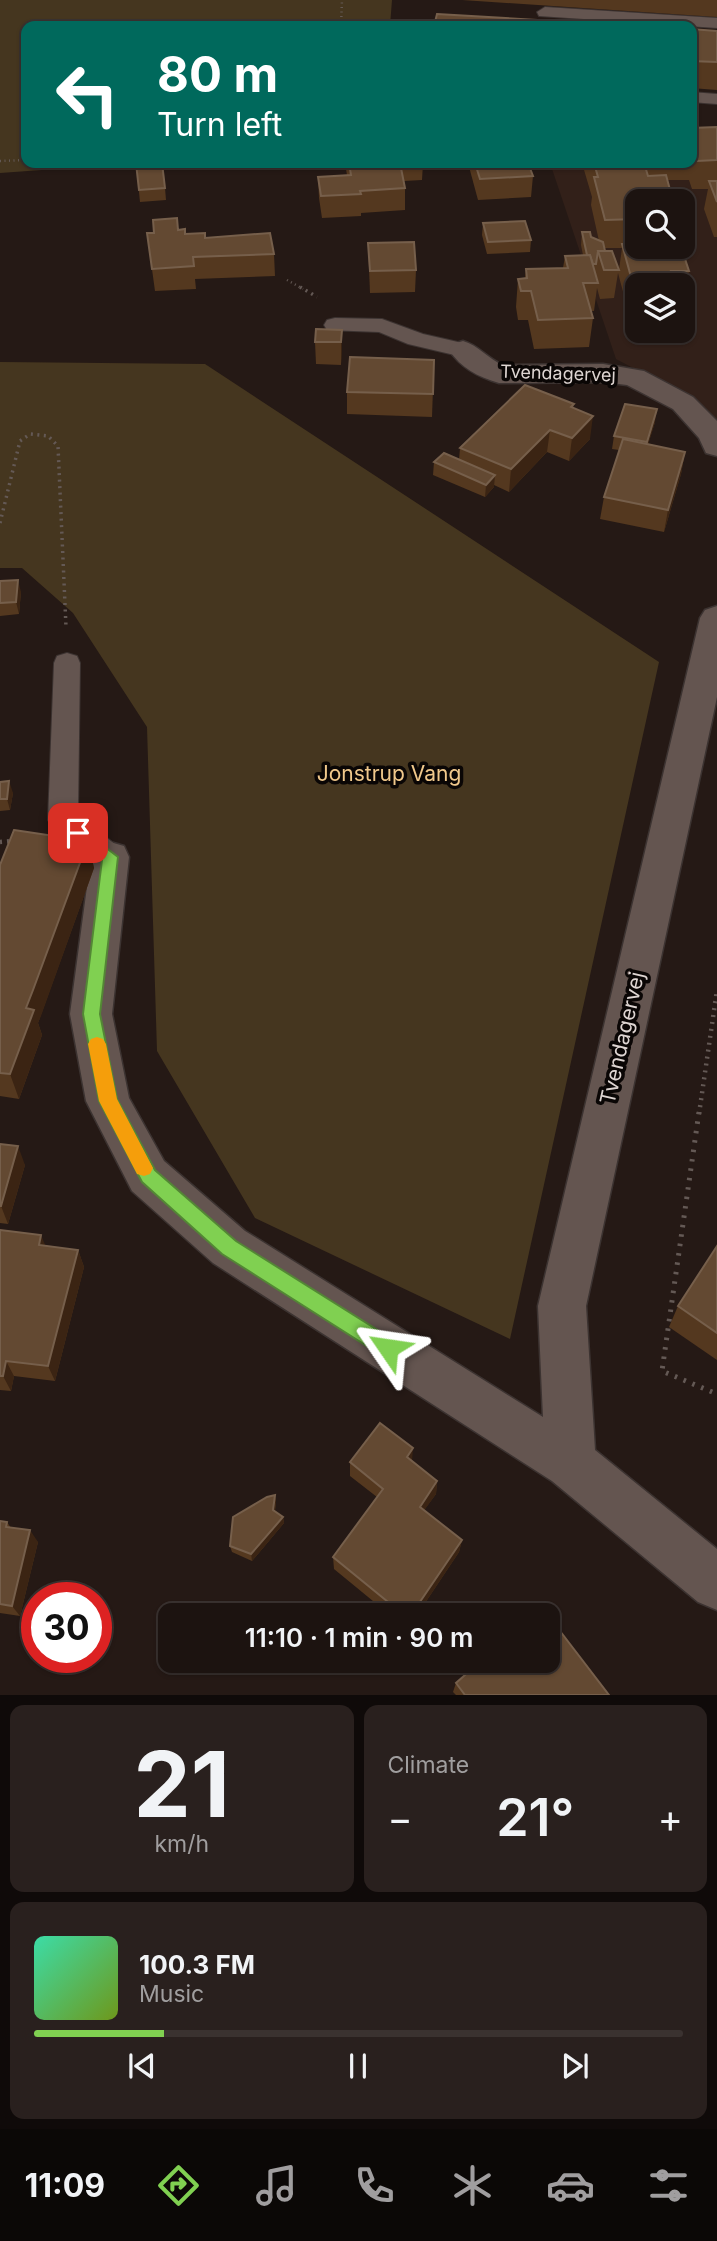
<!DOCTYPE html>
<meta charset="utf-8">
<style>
:root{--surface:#1c1310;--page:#29201e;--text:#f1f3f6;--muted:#a09e9f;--line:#3a3230;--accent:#80d051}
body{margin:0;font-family:Inter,sans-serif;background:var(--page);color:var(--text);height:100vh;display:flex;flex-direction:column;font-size:26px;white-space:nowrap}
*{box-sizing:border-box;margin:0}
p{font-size:23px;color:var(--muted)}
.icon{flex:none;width:38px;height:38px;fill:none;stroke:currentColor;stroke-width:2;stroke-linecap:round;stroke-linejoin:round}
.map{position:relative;height:1695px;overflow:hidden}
.sheet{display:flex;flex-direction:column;gap:10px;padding:10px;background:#0f0a09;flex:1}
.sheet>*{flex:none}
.hud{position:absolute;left:21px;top:21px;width:676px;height:147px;border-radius:14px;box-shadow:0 2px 5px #0004,0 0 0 2px var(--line);background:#00695c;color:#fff;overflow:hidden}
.buttons{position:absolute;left:625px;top:189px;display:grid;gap:14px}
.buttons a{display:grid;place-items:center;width:70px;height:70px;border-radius:14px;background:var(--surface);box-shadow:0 2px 5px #0004,0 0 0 2px var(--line);font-size:35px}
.speed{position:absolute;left:21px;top:1582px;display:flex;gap:14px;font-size:35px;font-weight:700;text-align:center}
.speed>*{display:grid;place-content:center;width:91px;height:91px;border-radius:50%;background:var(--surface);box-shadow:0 2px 5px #0004,0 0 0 2px var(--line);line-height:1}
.speed .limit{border:10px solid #d22;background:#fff;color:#111}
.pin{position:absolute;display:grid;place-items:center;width:60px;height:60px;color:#fff;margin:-30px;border-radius:14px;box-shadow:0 4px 10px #0006}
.me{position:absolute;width:77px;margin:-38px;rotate:302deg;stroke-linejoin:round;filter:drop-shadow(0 0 5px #0008)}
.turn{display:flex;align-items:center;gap:24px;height:147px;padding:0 21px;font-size:32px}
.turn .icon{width:91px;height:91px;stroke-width:2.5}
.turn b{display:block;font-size:49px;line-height:60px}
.big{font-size:52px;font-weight:600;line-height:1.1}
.sheet .widget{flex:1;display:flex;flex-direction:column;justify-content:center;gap:10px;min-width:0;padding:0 24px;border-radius:14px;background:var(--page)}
.sheet .dial{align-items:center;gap:0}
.dial b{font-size:91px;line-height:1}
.song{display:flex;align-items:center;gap:21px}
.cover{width:84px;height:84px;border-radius:10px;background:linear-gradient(135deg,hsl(160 70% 55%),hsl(80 70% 35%))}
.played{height:7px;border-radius:4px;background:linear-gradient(90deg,var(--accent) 20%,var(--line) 20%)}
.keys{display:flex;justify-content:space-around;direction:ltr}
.heat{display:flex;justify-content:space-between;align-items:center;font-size:38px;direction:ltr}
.sheet .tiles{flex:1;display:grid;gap:10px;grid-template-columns:1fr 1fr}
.widget:last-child{grid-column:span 2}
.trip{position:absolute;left:158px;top:1603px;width:402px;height:70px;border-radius:14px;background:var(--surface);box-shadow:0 2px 5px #0004,0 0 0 2px var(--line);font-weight:600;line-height:70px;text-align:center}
.tabs{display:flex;height:112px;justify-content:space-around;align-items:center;background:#0b0806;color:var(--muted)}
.tabs .icon{width:49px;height:49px}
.tabs .current{color:var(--accent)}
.tabs b{font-size:32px;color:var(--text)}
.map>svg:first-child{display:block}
.built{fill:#322019;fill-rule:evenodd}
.green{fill:#45361f}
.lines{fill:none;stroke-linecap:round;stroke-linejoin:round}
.lane-casing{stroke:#3c3331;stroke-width:2}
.street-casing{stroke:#3c3331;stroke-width:3}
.path-far3{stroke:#645955;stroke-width:2.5;stroke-dasharray:1 3.5;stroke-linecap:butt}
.path-far2{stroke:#645955;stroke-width:3.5;stroke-dasharray:2 4.5;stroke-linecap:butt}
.path-far1{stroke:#645955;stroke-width:4.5;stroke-dasharray:2 5;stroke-linecap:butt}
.path{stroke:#645955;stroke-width:5;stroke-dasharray:2.5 7;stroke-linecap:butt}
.lane{fill:#645550;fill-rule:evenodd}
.street{fill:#645550;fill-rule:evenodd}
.wall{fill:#54381f;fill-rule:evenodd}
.shaded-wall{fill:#3b2413}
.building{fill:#634932;stroke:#765f4b;stroke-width:2}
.route{fill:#80d051;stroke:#538735;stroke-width:2}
.slow{fill:#f59e0b}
.labels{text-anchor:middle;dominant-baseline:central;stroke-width:7;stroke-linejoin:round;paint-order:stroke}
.far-street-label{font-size:18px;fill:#ded5d2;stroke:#0a0605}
.park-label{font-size:21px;fill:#f0c88b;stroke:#0a0605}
.street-label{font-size:21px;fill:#ded5d2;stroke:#0a0605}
</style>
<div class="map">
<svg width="717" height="1695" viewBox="0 0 717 1695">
<rect width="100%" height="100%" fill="#251915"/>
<path class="built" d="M 717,128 L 717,427 L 686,396 L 616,359 L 550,163 L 691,163 ZM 637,201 L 682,201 L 682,247 L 637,247 ZM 637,285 L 682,285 L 682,331 L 637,331 Z"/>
<g class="green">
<path d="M 0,0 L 392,0 L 390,26 L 26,26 L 26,163 L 140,163 L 0,173 Z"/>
<path d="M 0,362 L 205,364 L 659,662 L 510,1339 L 255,1218 L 157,1051 L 147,727 L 73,613 L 22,568 L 0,568 Z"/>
</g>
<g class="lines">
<g class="lane-casing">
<g id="lane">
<path d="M 545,7 L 717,18 L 717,28 L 539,16 L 537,12 Z"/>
<path d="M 691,92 L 717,94 L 717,104 L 691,102 Z"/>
<path d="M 335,318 L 382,319 L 423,334 L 471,345 L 474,350 L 471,355 L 463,357 L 408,344 L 379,332 L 327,330 L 324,325 L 327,320 Z"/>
<path d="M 67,653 L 77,656 L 80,663 L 78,815 L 121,849 L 125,857 L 121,865 L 110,869 L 99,865 L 53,828 L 48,820 L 54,663 L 57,656 Z"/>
</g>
</g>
<g class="street-casing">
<g id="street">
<path d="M 463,341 C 478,345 488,359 503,365 L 603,364 L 644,371 L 693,397 L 717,421 L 717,456 L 706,453 L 699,438 L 673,409 L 627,385 L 603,382 L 499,383 C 478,377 461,368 449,350 L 453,344 Z"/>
<path d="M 717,606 L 717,697 L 586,1306 L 595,1450 L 717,1549 L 717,1610 L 698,1602 L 552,1481 L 213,1263 L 132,1191 L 86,1101 L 70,1014 L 91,857 L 96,846 L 110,842 L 124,846 L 129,857 L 112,1014 L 129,1098 L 164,1161 L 245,1231 L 543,1417 L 538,1306 L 700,618 L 705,610 Z"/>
</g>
</g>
<g class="path-far3">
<path d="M 341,26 L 342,0"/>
<path d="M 0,161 L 26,160"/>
<path d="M 287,280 L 303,289"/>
</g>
<g class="path-far2">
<path d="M 300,287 L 317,297"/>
<path d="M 0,523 L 20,441 L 30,434 L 48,436 L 58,446 L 66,627"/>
</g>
<g class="path-far1">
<path d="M 0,842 L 13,841"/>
<path d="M 699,1114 L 717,990"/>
</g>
<path class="path" d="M 699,1112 L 662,1371 L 717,1394"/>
<use href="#lane" class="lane"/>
<use href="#street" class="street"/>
</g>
<g class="wall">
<path d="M 462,0 L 717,0 L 717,17 Z"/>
<path d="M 691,29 L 717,31 L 717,90 L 691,88 Z"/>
<path d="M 717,127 L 717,237 L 714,237 L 704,209 L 708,189 L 692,189 L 689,180 L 667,180 L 637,201 L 637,247 L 689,271 L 683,299 L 682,285 L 637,285 L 637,331 L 680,331 L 677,344 L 637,344 L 618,273 L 614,298 L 600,299 L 597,288 L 594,311 L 591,311 L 593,318 L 589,347 L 534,349 L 528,320 L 518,320 L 516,307 L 518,279 L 525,278 L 526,269 L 563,268 L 565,256 L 583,255 L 581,245 L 582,232 L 599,241 L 591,205 L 592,197 L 582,163 L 691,163 L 691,128 ZM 604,248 L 622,248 L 619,270 L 605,251 Z"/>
<path d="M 136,163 L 163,163 L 166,200 L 140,202 Z"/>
<path d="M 345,163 L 423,163 L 422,180 L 404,181 L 405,188 L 405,210 L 361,213 L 361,216 L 322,218 L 319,198 L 318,177 L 347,175 Z"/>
<path d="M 468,163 L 528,163 L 533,176 L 531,197 L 478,200 Z"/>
<path d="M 483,223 L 531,240 L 530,252 L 487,254 L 482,235 Z"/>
<path d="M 178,230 L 185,234 L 274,254 L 275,276 L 195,279 L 196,289 L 155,291 L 147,233 Z"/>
<path d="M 368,243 L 416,270 L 415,292 L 370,293 Z"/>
<path d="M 342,330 L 341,365 L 316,364 L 315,342 Z"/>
<path d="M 434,360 L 432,417 L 347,414 L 347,392 Z"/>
<path d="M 574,404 L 573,408 L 590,439 L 569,461 L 547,452 L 509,492 L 494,485 L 494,487 L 485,497 L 433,475 L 434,462 L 459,460 L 460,448 Z"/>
<path d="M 655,422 L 648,444 L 685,452 L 681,474 L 664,532 L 600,519 L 604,497 L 619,450 L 612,449 L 614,436 Z"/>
<path d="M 0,581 L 21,592 L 19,614 L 0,616 Z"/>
<path d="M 0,782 L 13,793 L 10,810 L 0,811 Z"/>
<path d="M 88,841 L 94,868 L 38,1023 L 42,1035 L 19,1099 L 0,1096 L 0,865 Z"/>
<path d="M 0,1144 L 25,1165 L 8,1224 L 0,1223 Z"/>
<path d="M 0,1230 L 46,1246 L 78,1250 L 84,1267 L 55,1381 L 14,1376 L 11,1391 L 0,1390 Z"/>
<path d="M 717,1246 L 717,1360 L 669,1327 L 678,1306 Z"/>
<path d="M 350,1462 L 412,1462 L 437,1481 L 436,1494 L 424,1510 L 462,1540 L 459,1552 L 417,1615 L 390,1615 L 334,1569 L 333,1557 L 377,1497 L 350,1476 Z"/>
<path d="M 275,1495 L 276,1502 L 275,1511 L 283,1517 L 284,1523 L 252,1561 L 232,1552 L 230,1546 Z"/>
<path d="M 0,1521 L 7,1522 L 11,1528 L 38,1542 L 20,1616 L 0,1613 Z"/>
<path d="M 456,1683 L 609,1695 L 456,1695 L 453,1692 Z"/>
</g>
<g class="shaded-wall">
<path d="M 342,330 L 342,352 L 341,365 L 341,342 Z"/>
<path d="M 657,409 L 655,422 L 645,455 L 647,442 Z"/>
<path d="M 593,416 L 590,439 L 569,461 L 572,438 Z"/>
<path d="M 550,430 L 547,452 L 509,492 L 511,469 Z"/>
<path d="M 685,452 L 681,474 L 664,532 L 668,510 Z"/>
<path d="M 495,475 L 494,487 L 485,497 L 486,485 Z"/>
<path d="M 18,580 L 21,592 L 19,614 L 16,602 Z"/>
<path d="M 9,781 L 13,793 L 10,810 L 7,799 Z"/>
<path d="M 88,841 L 94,868 L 41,1016 L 38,1023 L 42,1035 L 19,1099 L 10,1074 L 26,1008 Z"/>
<path d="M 18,1146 L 25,1165 L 8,1224 L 1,1206 Z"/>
<path d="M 41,1235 L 48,1252 L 39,1245 Z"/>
<path d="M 78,1250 L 84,1267 L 55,1381 L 48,1366 Z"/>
<path d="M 6,1361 L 14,1376 L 11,1391 L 3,1376 Z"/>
<path d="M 413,1448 L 412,1462 L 407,1457 Z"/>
<path d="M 437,1481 L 436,1494 L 418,1519 L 420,1507 Z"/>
<path d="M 275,1495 L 276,1502 L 274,1517 L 273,1510 Z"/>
<path d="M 283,1517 L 284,1523 L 252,1561 L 251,1554 Z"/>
<path d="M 30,1530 L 38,1542 L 20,1616 L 12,1606 Z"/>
<path d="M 462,1540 L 459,1552 L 417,1615 L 411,1615 Z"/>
</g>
<g class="building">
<path d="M 437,14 L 640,26 L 434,26 Z"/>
<path d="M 691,29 L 717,31 L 717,62 L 691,61 Z"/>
<path d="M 717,127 L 717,160 L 697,161 L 694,152 L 691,152 L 691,128 Z"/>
<path d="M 136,163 L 162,163 L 165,188 L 139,190 Z"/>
<path d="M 349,163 L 400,163 L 405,188 L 360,191 L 361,194 L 321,196 L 318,177 L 351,175 Z"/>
<path d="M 475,163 L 528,163 L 533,176 L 480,179 Z"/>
<path d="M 594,163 L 644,163 L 648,176 L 666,175 L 673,201 L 637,201 L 637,219 L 605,220 L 594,177 L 598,177 Z"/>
<path d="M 709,181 L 717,181 L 717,202 Z"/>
<path d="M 177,218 L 178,230 L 185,229 L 185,234 L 205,233 L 205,238 L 270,233 L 274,254 L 193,257 L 194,266 L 152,269 L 147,233 L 154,233 L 153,220 Z"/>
<path d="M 525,221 L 531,240 L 488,242 L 483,223 Z"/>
<path d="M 582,232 L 590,232 L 591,237 L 603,242 L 605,251 L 598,251 L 596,264 L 593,264 L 590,255 L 587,255 Z"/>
<path d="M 414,242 L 416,270 L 370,271 L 368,243 Z"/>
<path d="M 622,244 L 637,244 L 637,247 L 681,247 L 689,271 L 671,271 L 675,285 L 637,285 L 637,299 Z"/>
<path d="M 598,251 L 612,251 L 619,270 L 604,270 Z"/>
<path d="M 590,255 L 598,283 L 583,283 L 593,318 L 538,320 L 531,291 L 521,291 L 518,279 L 527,278 L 526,269 L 568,268 L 565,256 Z"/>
<path d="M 316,329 L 342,330 L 341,342 L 315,342 Z"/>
<path d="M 350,357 L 434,360 L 433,394 L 347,392 Z"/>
<path d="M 525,385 L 574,404 L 571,407 L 593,416 L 572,438 L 550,430 L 511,469 L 460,448 Z"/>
<path d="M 625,404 L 657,409 L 647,442 L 614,436 Z"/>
<path d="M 623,439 L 685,452 L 668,510 L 604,497 Z"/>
<path d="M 444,453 L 495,475 L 486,485 L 434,462 Z"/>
<path d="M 18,580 L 16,602 L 0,603 L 0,581 Z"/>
<path d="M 9,781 L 7,799 L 0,799 L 0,782 Z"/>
<path d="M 14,830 L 88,841 L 33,990 L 26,1008 L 34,1010 L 10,1074 L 0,1073 L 0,865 Z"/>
<path d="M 0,1144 L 18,1146 L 1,1206 L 0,1206 Z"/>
<path d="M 0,1230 L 41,1235 L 39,1245 L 78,1250 L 48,1366 L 6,1361 L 3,1376 L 0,1376 Z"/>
<path d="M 717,1246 L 717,1333 L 678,1306 Z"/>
<path d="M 380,1423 L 413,1448 L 407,1457 L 437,1481 L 420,1507 L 462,1540 L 411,1615 L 404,1615 L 333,1557 L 383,1489 L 350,1462 Z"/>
<path d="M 275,1495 L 273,1510 L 283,1517 L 251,1554 L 230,1546 L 233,1517 L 267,1497 Z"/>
<path d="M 0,1521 L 7,1522 L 6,1527 L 30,1530 L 12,1606 L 0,1604 Z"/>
<path d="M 547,1614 L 609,1695 L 465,1695 L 456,1683 L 481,1661 L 548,1661 L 548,1615 L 545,1615 Z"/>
</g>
<path class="route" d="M 78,826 L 118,857 L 100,1014 L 117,1099 L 155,1170 L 236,1241 L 395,1341 L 398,1348 L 395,1355 L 388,1358 L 381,1355 L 222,1254 L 142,1182 L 99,1101 L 83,1014 L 102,860 L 73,837 L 70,833 Z"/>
<path class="slow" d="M 97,1037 L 103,1039 L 106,1044 L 117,1099 L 153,1168 L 150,1174 L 144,1176 L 137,1174 L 99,1101 L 88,1044 L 91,1039 Z"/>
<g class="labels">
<g class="far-street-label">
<text transform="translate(558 373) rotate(2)">Tvendagervej</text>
</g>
<g class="park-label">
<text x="389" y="773">Jonstrup Vang</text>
</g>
<g class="street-label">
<text transform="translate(622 1038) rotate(-77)">Tvendagervej</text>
</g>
</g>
</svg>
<div class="buttons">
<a><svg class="icon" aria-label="search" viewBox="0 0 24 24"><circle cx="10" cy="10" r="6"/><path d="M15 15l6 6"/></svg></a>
<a><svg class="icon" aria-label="layers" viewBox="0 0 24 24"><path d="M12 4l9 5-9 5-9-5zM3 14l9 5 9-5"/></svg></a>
</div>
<div class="speed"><div class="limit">30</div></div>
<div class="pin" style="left:78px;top:833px;background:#d93025"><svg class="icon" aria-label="arrive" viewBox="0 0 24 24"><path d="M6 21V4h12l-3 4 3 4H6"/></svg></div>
<svg class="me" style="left:388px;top:1348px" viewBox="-20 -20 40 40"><path d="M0-17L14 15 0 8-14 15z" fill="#80d051" stroke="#fff" stroke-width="4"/></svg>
<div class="trip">11:10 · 1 min · 90 m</div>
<div class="hud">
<div class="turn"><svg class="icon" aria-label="left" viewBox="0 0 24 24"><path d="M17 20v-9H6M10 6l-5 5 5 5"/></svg><div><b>80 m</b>Turn left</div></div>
</div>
</div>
<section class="sheet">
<div class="tiles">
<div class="widget dial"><b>21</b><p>km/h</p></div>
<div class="widget"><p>Climate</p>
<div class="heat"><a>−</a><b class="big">21°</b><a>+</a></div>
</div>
<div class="widget">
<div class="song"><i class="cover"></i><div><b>100.3 FM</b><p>Music</p></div></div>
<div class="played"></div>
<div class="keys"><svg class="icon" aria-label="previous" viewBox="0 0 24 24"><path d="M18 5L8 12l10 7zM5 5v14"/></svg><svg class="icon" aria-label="pause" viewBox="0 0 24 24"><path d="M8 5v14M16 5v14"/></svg><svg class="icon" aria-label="next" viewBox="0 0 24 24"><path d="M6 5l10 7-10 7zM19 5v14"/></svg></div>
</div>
</div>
</section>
<nav class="tabs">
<b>11:09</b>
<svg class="icon current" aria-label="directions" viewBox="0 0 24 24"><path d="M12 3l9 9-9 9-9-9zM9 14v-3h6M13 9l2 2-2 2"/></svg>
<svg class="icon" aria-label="music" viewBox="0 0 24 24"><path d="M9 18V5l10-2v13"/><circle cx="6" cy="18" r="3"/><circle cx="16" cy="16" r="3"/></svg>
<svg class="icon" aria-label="phone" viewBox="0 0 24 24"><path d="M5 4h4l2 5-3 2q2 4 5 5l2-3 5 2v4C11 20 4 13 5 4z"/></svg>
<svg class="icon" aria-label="climate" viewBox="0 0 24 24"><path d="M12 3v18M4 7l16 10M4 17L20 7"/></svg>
<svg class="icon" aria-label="car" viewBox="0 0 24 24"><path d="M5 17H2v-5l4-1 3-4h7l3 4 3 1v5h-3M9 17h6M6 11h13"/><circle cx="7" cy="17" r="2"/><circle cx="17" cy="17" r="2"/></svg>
<svg class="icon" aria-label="filters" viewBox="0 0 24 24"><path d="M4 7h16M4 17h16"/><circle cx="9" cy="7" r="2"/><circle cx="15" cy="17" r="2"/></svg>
</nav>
